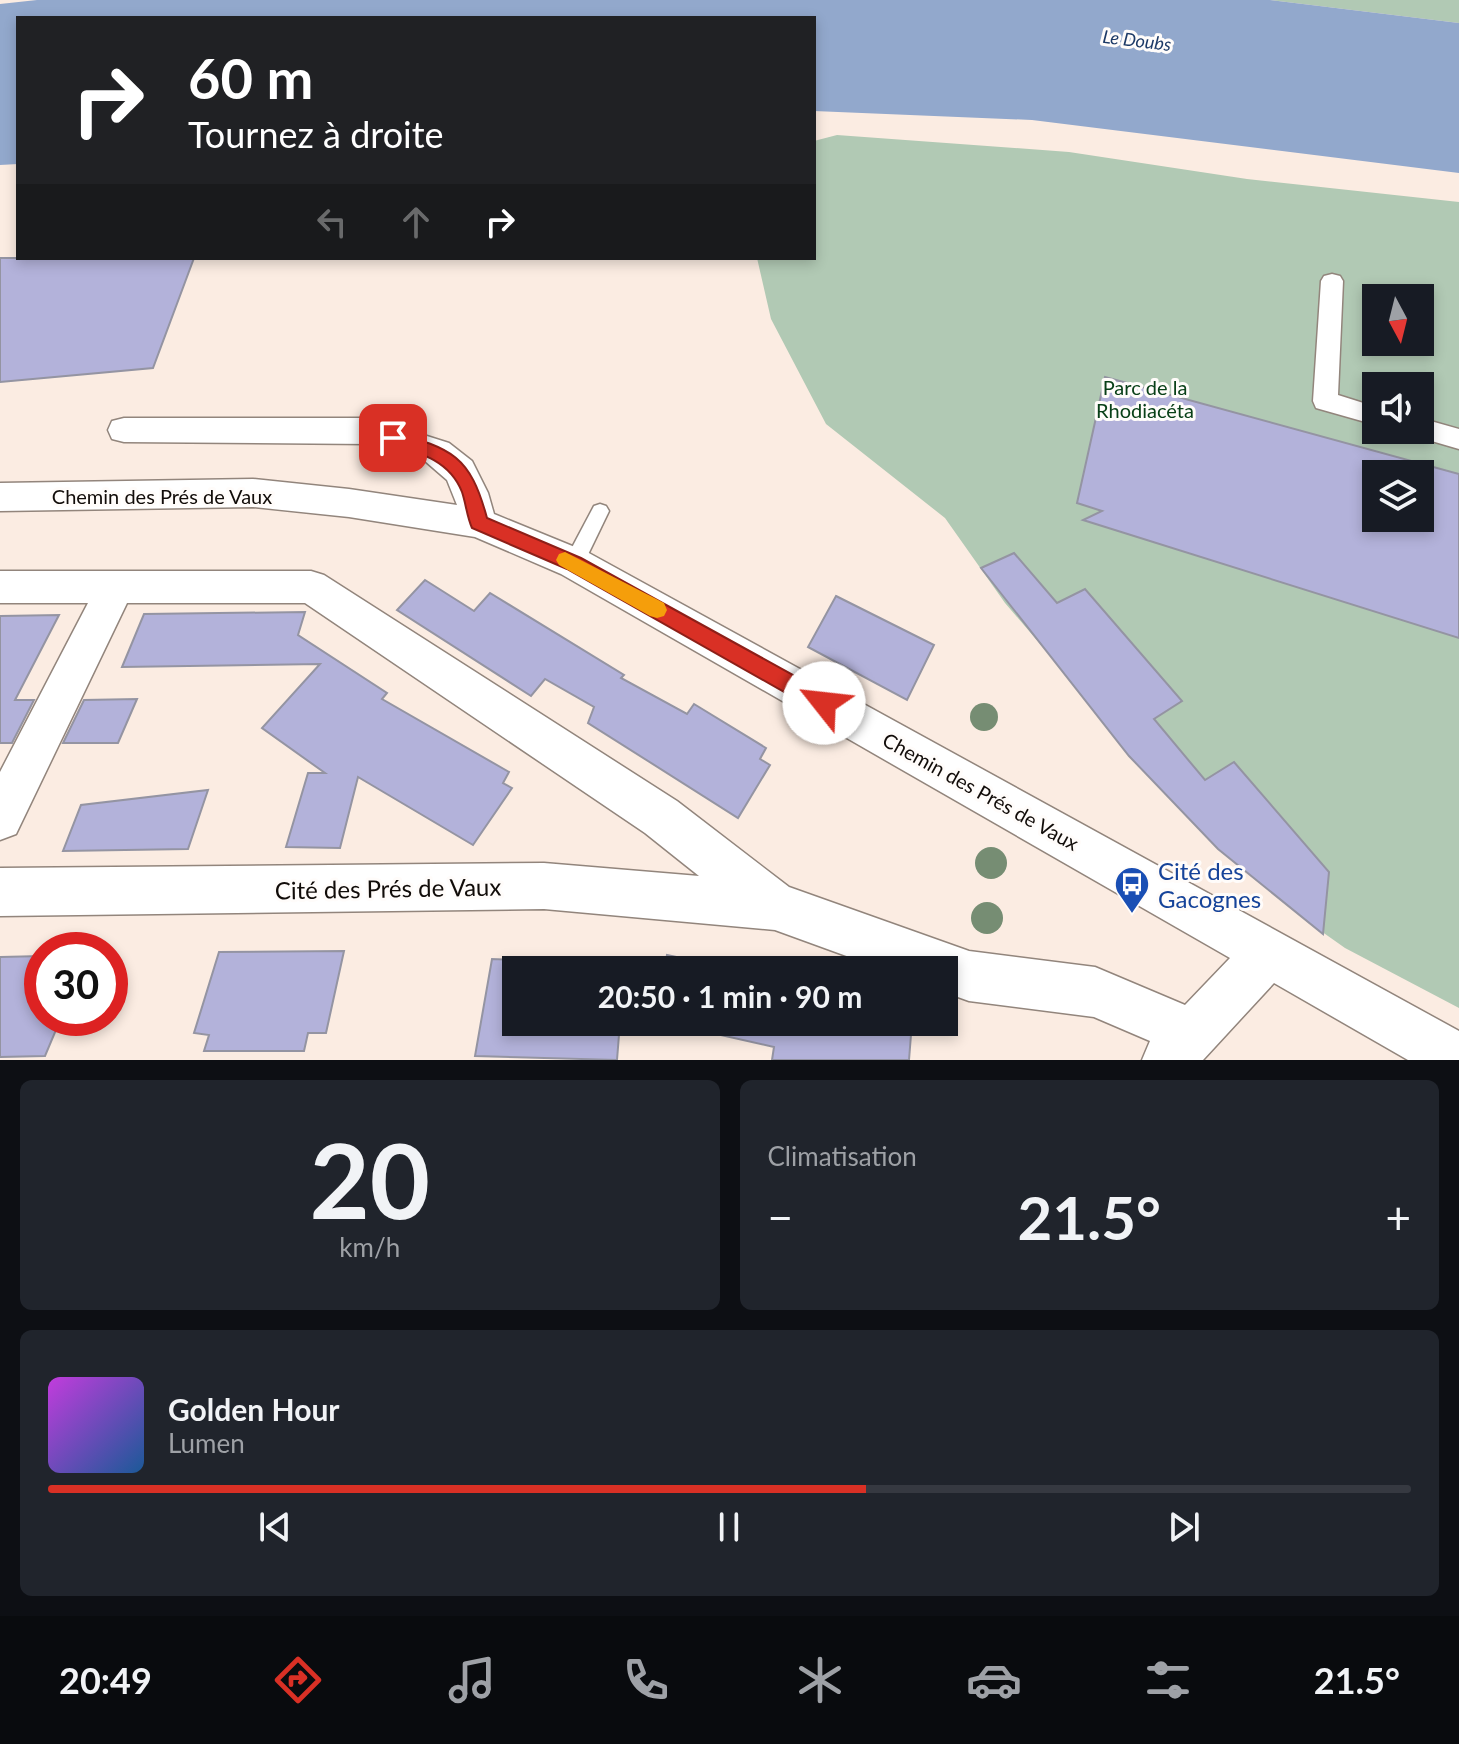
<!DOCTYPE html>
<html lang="fr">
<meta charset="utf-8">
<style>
:root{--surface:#171b24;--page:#20242c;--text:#f1f3f6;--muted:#9ea1a6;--line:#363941;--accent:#d93025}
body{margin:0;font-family:Lato,sans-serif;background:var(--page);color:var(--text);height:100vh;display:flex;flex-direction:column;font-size:30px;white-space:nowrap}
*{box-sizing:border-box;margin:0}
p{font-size:26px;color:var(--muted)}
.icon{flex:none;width:44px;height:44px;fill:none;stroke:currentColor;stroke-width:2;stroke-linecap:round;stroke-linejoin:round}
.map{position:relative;height:1060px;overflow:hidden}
.drawer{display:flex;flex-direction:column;gap:20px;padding:20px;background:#0d0f14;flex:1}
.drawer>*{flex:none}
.top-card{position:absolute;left:16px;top:16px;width:800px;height:244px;border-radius:0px;box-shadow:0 4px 12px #0003;background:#202124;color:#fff;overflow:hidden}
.needle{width:52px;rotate:173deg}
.buttons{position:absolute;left:1362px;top:284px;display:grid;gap:16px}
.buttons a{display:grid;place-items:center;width:72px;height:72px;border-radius:0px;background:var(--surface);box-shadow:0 4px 12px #0003;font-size:40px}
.speed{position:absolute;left:24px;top:932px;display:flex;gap:16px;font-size:40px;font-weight:700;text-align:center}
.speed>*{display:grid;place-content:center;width:104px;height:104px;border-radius:50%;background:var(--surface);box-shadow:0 4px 12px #0003;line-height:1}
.speed .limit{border:12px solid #d22;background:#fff;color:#111}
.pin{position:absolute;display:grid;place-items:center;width:68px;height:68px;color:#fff;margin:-34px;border-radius:16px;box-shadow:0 4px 12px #0006}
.me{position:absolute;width:88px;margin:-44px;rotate:299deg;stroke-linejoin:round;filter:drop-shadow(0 0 6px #0008)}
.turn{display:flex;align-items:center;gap:28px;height:168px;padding:0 40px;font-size:36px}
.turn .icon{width:104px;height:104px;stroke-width:2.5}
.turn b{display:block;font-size:56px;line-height:68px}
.lanes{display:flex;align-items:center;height:76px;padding:0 40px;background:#0003;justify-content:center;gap:40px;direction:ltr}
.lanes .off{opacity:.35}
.big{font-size:60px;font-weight:700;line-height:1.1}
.drawer .widget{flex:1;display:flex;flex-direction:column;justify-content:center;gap:12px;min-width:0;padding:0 28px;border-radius:12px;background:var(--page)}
.drawer .dial{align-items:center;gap:0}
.dial b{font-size:104px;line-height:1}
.song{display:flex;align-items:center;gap:24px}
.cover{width:96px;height:96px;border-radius:12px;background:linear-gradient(135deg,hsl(290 70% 55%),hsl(210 70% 35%))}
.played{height:8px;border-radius:4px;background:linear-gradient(90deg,var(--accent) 60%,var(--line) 60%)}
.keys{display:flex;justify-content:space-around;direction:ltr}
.heat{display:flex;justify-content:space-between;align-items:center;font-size:44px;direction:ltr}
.drawer .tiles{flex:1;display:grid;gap:20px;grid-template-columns:1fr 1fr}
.widget:last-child{grid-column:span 2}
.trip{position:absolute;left:502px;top:956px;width:456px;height:80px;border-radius:0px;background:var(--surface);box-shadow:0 4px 12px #0003;font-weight:700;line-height:80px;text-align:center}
.tab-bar{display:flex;height:128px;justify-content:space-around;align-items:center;background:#090b0e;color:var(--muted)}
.tab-bar .icon{width:56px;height:56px}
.tab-bar .on{color:var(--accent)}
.tab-bar b{font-size:36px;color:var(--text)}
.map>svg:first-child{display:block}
.green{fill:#b1c9b4;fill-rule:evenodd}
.water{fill:#92a8cc}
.building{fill:#b3b2da;stroke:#9494a2;stroke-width:2;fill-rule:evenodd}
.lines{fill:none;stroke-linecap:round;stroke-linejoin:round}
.service-casing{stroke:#92857c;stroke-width:3}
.pedestrian-casing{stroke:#92857c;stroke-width:3}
.minor-casing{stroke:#92857c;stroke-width:3}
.service{fill:#fff;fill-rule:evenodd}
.pedestrian{fill:#fff;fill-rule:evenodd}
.minor{fill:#fff;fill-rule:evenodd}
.tree{fill:#768d73}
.route{fill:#d93025;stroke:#8d1f18;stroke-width:2}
.slow{fill:#f59e0b}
.labels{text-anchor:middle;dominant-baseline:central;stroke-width:6;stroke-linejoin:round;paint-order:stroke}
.far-water-label{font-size:18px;font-style:italic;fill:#1d3a67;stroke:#fffcfa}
.park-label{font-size:20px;fill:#094018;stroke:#fffcfa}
.street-label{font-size:20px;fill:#110c09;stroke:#fffcfa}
.near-transit-label{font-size:24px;fill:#164399;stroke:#fffcfa;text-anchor:start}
.near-street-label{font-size:24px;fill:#110c09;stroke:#fffcfa}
</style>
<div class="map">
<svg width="1459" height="1060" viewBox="0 0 1459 1060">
<rect width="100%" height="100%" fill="#fbece2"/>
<g class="green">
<path d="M 1270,0 L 1459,0 L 1459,23 Z"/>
<path d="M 837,135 L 1069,152 L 1247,179 L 1459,202 L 1459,1008 L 1345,948 L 1311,924 L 1059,666 L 1005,603 L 945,518 L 826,424 L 771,319 L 757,258 L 814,258 L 814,141 ZM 1376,298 L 1420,298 L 1420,342 L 1376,342 ZM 1376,386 L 1420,386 L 1420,430 L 1376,430 ZM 1376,474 L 1420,474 L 1420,518 L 1376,518 Z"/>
</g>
<path class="water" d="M 37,0 L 1270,0 L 1459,23 L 1459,173 L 1032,120 L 814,111 L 814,18 L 18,18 L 18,164 L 0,165 L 0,4 Z"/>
<g class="building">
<path d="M 0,258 L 194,258 L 153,368 L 0,382 Z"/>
<path d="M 1105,377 L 1459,474 L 1459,638 L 1083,520 L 1102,511 L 1077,503 ZM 1376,474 L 1420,474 L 1420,518 L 1376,518 Z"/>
<path d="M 1014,553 L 1057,603 L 1085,589 L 1182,701 L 1154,719 L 1205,780 L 1234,762 L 1329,872 L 1323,934 L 1218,849 L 1129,756 L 981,568 Z"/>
<path d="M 425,580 L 474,611 L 490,593 L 624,675 L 621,678 L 687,714 L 694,704 L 766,748 L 760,759 L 770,765 L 738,818 L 588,723 L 594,707 L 545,679 L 531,696 L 397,610 Z"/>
<path d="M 836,596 L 934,645 L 907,700 L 808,647 Z"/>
<path d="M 305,612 L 298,635 L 387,693 L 382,699 L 509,772 L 503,783 L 512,788 L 473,845 L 358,777 L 340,848 L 286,847 L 308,773 L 325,773 L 262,728 L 320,664 L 122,667 L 144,614 Z"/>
<path d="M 59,615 L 15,700 L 34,700 L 12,743 L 0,743 L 0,616 Z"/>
<path d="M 137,699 L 118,743 L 63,743 L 84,700 Z"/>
<path d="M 208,790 L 188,849 L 63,851 L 81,805 Z"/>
<path d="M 344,951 L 326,1033 L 308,1033 L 304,1051 L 204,1051 L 209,1035 L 194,1033 L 219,952 Z"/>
<path d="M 667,955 L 738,970 L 516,970 L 516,1022 L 620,1022 L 617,1060 L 475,1056 L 492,959 L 665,966 Z"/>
<path d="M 42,956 L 42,1018 L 61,1018 L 45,1056 L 0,1057 L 0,957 Z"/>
<path d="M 663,1022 L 912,1022 L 909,1060 L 772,1060 L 774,1047 Z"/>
</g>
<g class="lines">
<g class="service-casing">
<path id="service" d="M 600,504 L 606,506 L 609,511 L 581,569 L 574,571 L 567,569 L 565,563 L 567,557 L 594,506 Z"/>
</g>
<g class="pedestrian-casing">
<g id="pedestrian">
<path d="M 1332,274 L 1340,276 L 1343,281 L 1338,395 L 1376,407 L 1376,425 L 1316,408 L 1313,401 L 1321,281 L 1324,276 Z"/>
<path d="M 1420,418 L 1459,429 L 1459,449 L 1411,435 L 1408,430 L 1420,430 Z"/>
</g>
</g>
<g class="minor-casing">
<path id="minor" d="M 124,418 L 370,418 L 449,443 L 472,461 L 488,493 L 494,514 L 587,552 L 1459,1031 L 1459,1060 L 1408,1060 L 1274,983 L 1203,1060 L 1142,1060 L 1150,1041 L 1094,1017 L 969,1001 L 944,992 L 944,970 L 885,970 L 775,930 L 544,909 L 0,916 L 0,868 L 544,863 L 699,876 L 645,833 L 305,603 L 127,603 L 16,834 L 0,840 L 0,772 L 88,603 L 0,603 L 0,571 L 311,571 L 324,575 L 677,801 L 789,887 L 969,951 L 1095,967 L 1185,1005 L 1230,958 L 561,574 L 475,537 L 349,517 L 253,507 L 0,511 L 0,483 L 253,479 L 349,489 L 457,505 L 447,480 L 425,461 L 370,444 L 124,442 L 112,439 L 108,430 L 112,421 Z"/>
</g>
<use href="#service" class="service"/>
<use href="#pedestrian" class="pedestrian"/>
<use href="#minor" class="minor"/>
</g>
<g class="tree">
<circle cx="984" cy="717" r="14"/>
<circle cx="991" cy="863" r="16"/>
<circle cx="987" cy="918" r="16"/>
</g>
<path class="route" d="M 393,432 C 452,449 470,455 487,518 L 581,558 L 831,696 L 834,703 L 831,710 L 824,713 L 816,710 L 567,569 L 472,528 C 467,517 466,504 462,492 C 449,459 417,452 387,443 L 384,438 Z"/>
<path class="slow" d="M 565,552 L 664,603 L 667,610 L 664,616 L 657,618 L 650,616 L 559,565 L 556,560 L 559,554 Z"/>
<defs>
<g id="bus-pin" transform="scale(1.8)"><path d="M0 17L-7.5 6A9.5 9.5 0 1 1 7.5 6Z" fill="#1a4fb4" stroke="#fffcfa"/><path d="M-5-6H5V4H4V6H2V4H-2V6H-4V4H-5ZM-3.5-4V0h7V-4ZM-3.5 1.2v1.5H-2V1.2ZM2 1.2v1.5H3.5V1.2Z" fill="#fff"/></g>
</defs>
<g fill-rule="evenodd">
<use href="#bus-pin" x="1132" y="884"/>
</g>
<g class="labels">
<g class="far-water-label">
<text transform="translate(1137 40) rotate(7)">Le Doubs</text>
</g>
<g class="park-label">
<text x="1145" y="387">Parc de la<tspan x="1145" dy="23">Rhodiacéta</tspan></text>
</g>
<g class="street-label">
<text x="162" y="496">Chemin des Prés de Vaux</text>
<text transform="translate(981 791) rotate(29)">Chemin des Prés de Vaux</text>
</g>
<g class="near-transit-label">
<text x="1158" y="870">Cité des<tspan x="1158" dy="28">Gacognes</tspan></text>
</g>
<g class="near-street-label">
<text transform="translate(388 888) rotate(-1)">Cité des Prés de Vaux</text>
</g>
</g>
</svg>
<div class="buttons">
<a><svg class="needle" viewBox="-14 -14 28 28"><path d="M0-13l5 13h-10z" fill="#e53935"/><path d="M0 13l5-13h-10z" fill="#9ea1a6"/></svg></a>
<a><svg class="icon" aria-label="sound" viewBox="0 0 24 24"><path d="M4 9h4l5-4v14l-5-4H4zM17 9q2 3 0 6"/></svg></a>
<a><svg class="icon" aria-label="layers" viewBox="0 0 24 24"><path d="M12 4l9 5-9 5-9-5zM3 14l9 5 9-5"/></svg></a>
</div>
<div class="speed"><div class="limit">30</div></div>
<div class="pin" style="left:393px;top:438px;background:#d93025"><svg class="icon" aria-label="arrive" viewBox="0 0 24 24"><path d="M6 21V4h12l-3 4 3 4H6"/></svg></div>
<svg class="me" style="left:824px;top:703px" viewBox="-20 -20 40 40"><circle r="19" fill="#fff"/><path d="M0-13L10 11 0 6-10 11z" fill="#d93025"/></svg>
<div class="trip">20:50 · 1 min · 90 m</div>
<div class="top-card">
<div class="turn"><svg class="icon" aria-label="right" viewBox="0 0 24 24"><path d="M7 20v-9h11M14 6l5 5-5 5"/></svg><div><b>60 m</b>Tournez à droite</div></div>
<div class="lanes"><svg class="icon off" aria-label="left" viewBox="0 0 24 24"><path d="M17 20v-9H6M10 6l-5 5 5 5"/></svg><svg class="icon off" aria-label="ahead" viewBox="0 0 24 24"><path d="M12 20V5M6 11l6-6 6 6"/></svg><svg class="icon" aria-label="right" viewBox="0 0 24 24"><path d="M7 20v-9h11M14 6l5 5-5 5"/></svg></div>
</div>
</div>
<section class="drawer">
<div class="tiles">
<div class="widget dial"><b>20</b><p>km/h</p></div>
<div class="widget"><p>Climatisation</p>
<div class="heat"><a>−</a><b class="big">21.5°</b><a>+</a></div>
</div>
<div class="widget">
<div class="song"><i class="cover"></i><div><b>Golden Hour</b><p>Lumen</p></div></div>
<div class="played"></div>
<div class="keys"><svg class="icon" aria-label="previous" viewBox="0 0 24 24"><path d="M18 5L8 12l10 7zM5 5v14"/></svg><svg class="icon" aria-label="pause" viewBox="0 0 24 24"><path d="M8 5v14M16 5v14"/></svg><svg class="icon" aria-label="next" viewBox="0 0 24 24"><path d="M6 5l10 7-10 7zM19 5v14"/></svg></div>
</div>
</div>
</section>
<nav class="tab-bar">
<b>20:49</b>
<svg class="icon on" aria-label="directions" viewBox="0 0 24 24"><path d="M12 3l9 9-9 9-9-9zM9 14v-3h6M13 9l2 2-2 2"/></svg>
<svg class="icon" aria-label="music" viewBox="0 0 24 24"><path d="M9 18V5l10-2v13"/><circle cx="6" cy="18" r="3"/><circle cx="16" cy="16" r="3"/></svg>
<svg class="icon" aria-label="phone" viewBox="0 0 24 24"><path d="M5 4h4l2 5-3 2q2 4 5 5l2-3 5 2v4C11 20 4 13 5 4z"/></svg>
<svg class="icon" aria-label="climate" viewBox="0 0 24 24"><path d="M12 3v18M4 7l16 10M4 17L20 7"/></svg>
<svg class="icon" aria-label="car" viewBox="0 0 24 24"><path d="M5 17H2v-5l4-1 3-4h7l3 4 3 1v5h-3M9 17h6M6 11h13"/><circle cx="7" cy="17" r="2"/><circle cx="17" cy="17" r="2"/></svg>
<svg class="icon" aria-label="filters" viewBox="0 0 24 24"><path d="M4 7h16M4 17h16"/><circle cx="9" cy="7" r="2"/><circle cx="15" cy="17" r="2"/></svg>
<b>21.5°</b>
</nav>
